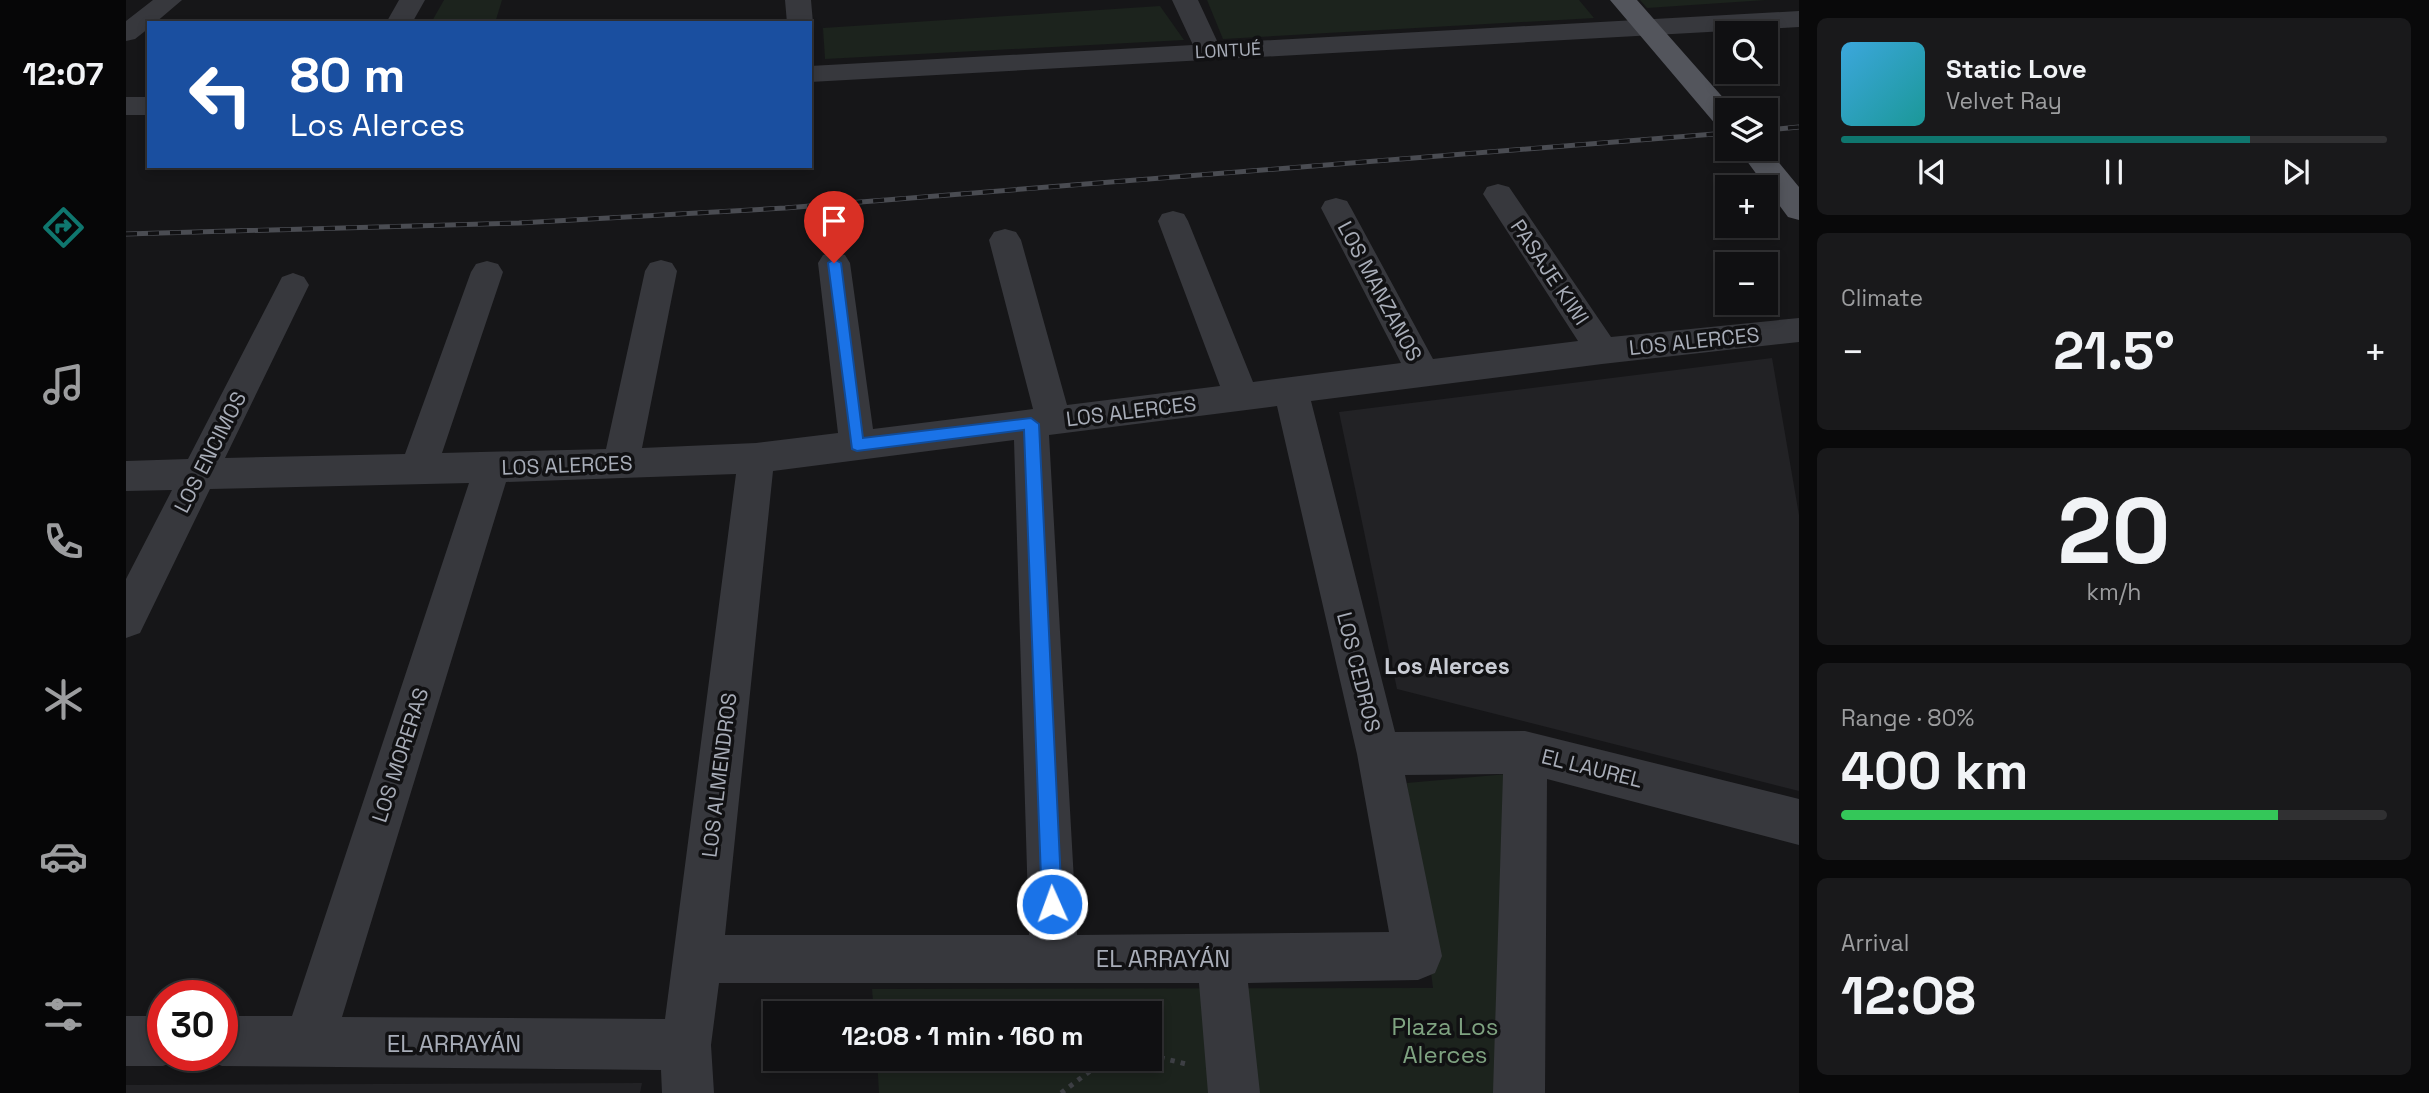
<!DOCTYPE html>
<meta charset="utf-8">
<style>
:root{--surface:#101012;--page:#19191b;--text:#f1f3f6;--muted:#9c9d9f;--line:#303032;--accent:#0f766e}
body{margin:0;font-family:"Space Grotesk",sans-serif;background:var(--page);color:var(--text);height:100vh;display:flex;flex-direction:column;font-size:26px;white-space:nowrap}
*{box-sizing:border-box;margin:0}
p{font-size:23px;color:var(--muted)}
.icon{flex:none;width:38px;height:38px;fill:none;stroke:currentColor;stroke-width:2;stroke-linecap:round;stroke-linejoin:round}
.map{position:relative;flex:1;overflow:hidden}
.details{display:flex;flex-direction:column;gap:18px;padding:18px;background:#09090a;width:630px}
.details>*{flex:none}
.top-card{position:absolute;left:21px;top:21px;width:665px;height:147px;border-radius:0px;box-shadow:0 4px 10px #0003,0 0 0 2px var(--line);background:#1a4fa0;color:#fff;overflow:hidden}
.buttons{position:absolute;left:1589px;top:21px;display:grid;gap:14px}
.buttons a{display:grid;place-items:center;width:63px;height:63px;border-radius:0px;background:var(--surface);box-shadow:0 4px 10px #0003,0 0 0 2px var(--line);font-size:35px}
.speed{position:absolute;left:21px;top:980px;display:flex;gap:14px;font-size:35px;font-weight:700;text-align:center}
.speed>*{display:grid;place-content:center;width:91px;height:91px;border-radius:50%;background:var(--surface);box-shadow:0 4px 10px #0003,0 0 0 2px var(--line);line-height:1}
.speed .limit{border:10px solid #d22;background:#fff;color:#111}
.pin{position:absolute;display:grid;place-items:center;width:60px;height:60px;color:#fff;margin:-72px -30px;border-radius:50% 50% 50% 0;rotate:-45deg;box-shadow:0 0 7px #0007}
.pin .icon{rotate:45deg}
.me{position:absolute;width:77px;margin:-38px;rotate:358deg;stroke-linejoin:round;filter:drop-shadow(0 0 5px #0008)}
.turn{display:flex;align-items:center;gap:24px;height:147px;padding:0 28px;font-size:32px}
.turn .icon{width:91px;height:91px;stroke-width:2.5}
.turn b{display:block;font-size:49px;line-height:60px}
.big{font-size:52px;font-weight:700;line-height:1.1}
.details .tile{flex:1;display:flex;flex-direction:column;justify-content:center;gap:10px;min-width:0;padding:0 24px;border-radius:10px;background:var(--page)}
.details .dial{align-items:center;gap:0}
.dial b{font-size:91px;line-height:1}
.song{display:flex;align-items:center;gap:21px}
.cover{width:84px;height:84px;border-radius:10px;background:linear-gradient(135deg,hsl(200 70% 55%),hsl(180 70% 35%))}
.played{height:7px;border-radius:4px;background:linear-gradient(90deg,var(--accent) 75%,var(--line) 75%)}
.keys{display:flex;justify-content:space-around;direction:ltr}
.heat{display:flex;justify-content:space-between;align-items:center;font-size:38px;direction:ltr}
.charge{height:10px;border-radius:5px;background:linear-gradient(90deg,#34c759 80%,var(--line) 0)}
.trip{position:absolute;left:637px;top:1001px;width:399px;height:70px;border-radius:0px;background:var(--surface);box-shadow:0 4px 10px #0003,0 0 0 2px var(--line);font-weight:700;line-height:70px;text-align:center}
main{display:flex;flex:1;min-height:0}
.tab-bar{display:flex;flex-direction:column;width:126px;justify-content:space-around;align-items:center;background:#060607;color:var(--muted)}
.tab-bar .icon{width:49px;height:49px}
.tab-bar .active{color:var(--accent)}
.tab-bar b{font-size:32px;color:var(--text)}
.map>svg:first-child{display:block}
.built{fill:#222225}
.green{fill:#1c231d}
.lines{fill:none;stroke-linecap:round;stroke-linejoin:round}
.path{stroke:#3d3f44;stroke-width:5;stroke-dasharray:4.5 6;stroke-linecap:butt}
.minor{fill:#37383d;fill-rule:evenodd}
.major{fill:#53555c;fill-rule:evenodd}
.rail-casing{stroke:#4a4c52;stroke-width:5}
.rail{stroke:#111113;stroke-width:3.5;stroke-dasharray:11;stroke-linecap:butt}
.route{fill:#1a73e8;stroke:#114b97;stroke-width:2}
.labels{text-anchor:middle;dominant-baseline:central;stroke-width:7;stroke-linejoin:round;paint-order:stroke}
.far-street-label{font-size:18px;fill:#a8adb8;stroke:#111113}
.street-label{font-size:21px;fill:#a8adb8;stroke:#111113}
.neighbourhood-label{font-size:23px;font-weight:bold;fill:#c9ccd4;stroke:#111113}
.near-street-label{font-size:24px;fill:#a8adb8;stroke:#111113}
.near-park-label{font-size:24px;fill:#7fa381;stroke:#111113}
</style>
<main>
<nav class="tab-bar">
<b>12:07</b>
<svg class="icon active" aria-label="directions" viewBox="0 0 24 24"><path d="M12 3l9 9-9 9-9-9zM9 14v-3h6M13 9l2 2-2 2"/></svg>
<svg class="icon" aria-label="music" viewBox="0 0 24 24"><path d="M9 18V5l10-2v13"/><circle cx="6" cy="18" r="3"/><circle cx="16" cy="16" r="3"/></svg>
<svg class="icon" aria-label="phone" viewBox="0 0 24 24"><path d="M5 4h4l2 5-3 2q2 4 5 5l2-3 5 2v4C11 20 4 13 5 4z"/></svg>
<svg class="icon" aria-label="climate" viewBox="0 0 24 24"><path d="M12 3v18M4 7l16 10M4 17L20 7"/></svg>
<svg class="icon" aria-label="car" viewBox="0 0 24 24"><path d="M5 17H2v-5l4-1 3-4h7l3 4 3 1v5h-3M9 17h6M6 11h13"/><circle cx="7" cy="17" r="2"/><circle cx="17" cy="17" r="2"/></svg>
<svg class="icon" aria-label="filters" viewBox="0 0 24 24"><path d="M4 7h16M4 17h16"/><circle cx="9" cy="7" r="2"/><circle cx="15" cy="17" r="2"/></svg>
</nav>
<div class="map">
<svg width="1673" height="1093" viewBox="0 0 1673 1093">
<rect width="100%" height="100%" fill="#161618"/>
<g class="built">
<path d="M 1646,358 L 1673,515 L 1673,791 L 1271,689 L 1213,412 Z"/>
<path d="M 516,1083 L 514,1093 L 0,1093 L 0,1085 Z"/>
</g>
<g class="green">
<path d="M 318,0 L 376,0 L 369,23 L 305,23 Z"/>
<path d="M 1081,0 L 1453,0 L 1468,18 L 1097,39 Z"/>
<path d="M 1514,0 L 1640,0 L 1521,8 Z"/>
<path d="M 1034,6 L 1058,40 L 699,59 L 697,28 Z"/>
<path d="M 1381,774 L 1375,1093 L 753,1093 L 751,1059 L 1024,1059 L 1024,1013 L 748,1013 L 746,989 L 1307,988 L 1281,783 Z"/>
</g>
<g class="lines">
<g class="path">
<path d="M 1024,1055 L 1060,1064"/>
<path d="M 935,1093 L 980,1059"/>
</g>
<g class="minor">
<path d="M 27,0 L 56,0 L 29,23 L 23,23 L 23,28 L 9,39 L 0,41 L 0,21 Z"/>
<path d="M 273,0 L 299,0 L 286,23 L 260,23 Z"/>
<path d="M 659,0 L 685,0 L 687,23 L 684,27 L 684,23 L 661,23 Z"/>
<path d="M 1046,0 L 1072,0 L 1092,43 L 1673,11 L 1673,27 L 684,82 L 684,66 L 1067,45 Z"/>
<rect x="0" y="97" width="23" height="18"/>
<path d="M 1372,184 L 1383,187 L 1485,337 L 1673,318 L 1673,342 L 1476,364 L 1185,401 L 1269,732 L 1399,731 L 1673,799 L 1673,845 L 1421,779 L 1419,1093 L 1367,1093 L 1377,774 L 1279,775 L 1316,956 L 1309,973 L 1292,980 L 1122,983 L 1134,1093 L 1082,1093 L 1073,983 L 593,983 L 585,1045 L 588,1093 L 536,1093 L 535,1070 L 96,1066 L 78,1059 L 77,1055 L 96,1055 L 96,1016 L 166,1016 L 343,483 L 84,489 L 14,633 L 0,638 L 0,579 L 46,490 L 0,491 L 0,461 L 62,459 L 156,277 L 167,273 L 178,277 L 183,285 L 99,458 L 279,454 L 345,272 L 350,264 L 361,261 L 372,264 L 377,272 L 316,453 L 480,449 L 519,271 L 524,263 L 535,260 L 546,263 L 551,271 L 516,448 L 630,443 L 712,433 L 692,263 L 697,255 L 708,252 L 719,255 L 724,263 L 747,429 L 907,409 L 863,240 L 868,232 L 879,229 L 890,232 L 895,240 L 941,405 L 1094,386 L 1032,221 L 1036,214 L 1047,211 L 1058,214 L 1062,221 L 1127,382 L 1275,363 L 1195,208 L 1199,201 L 1210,198 L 1221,201 L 1225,208 L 1307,359 L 1452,341 L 1357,194 L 1361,187 ZM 1151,406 L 1231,754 L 1263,932 L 951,935 L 923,435 ZM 888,440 L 903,935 L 599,935 L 647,471 ZM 610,474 L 539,1019 L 216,1017 L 380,482 Z"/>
<path d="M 0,1016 L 37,1016 L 37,1055 L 56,1055 L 55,1059 L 37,1066 L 0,1066 Z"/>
</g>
<g class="major">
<path d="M 1484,0 L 1511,0 L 1608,110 L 1601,110 L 1601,129 L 1591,126 Z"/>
<path d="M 1640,147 L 1673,187 L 1673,220 L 1662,217 L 1612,149 L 1640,149 Z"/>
</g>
<g class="rail-casing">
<g id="rail">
<path d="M 1640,130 L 1673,127"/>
<path d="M 0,234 L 393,223 L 659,208 L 1601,133"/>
</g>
</g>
<use href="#rail" class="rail"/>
</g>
<path class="route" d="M 708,259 L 715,263 L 737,438 L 905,418 L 913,424 L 936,904 L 933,911 L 926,914 L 919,911 L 916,904 L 898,430 L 731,451 L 726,449 L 702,263 Z"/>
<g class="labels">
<g class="far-street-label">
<text transform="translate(1102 50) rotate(-3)">LONTUÉ</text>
</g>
<g class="street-label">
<text transform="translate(1424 272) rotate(56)">PASAJE KIWI</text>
<text transform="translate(1254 291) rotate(62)">LOS MANZANOS</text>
<text transform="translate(1568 341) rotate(-6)">LOS ALERCES</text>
<text transform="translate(1005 411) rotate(-7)">LOS ALERCES</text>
<text transform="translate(84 452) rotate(-63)">LOS ENCIMOS</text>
<text transform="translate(441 465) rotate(-2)">LOS ALERCES</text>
<text transform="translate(1233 672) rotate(76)">LOS CEDROS</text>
<text transform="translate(274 755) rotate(-72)">LOS MORERAS</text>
<text transform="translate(1466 768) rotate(14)">EL LAUREL</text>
<text transform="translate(593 775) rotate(-83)">LOS ALMENDROS</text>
</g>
<g class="neighbourhood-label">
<text x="1321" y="666">Los Alerces</text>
</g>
<g class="near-street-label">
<text x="1037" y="958">EL ARRAYÁN</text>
<text x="328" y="1043">EL ARRAYÁN</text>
</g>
<g class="near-park-label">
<text x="1319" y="1026">Plaza Los<tspan x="1319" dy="28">Alerces</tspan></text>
</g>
</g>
</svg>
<div class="buttons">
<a><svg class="icon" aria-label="search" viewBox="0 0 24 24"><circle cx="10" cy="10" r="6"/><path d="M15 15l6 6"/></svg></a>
<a><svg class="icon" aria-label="layers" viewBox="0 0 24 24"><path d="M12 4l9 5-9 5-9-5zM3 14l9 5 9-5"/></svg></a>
<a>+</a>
<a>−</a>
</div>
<div class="speed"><div class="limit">30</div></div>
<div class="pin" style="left:708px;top:263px;background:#d93025"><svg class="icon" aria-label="arrive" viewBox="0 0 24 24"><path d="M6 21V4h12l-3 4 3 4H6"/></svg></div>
<svg class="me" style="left:926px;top:904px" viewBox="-20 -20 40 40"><circle r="17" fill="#1a73e8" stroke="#fff" stroke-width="3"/><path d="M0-11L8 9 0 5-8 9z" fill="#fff"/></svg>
<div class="trip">12:08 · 1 min · 160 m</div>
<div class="top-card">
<div class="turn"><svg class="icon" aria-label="left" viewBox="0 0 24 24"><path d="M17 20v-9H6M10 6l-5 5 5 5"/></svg><div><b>80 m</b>Los Alerces</div></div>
</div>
</div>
<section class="details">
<div class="tile">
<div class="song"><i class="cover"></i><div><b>Static Love</b><p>Velvet Ray</p></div></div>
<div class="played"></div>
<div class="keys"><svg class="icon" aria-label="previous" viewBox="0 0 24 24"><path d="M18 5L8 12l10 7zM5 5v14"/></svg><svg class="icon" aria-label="pause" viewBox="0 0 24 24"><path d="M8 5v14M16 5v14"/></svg><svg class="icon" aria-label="next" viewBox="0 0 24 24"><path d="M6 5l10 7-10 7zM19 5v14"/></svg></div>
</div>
<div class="tile"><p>Climate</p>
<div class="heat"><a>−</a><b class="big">21.5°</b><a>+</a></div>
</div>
<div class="tile dial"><b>20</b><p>km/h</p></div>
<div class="tile"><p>Range · 80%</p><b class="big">400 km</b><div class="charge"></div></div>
<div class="tile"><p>Arrival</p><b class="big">12:08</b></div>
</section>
</main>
